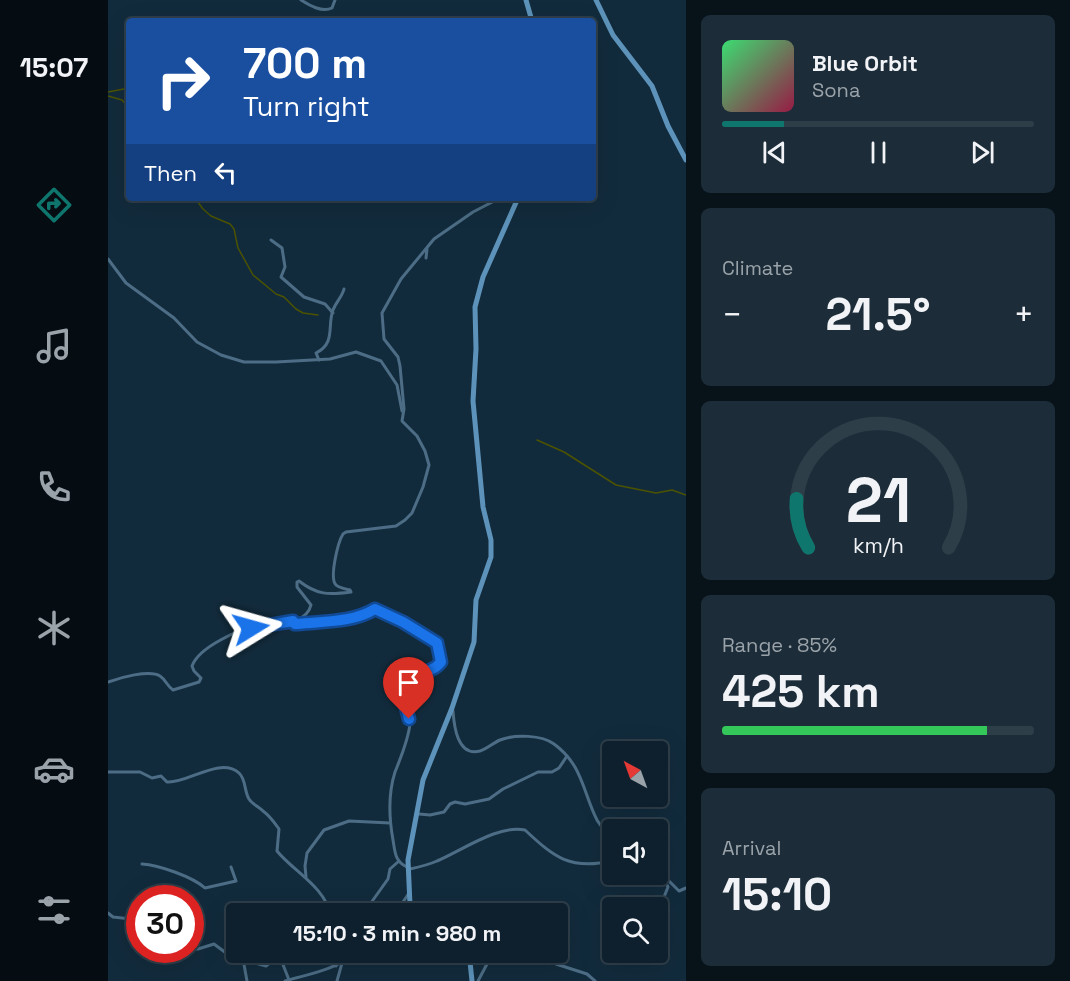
<!DOCTYPE html>
<meta charset="utf-8">
<style>
:root{--surface:#0e202d;--page:#1c2d39;--text:#f1f3f6;--muted:#9ba3aa;--line:#2e3e49;--accent:#0f766e}
body{margin:0;font-family:"Space Grotesk",sans-serif;background:var(--page);color:var(--text);height:100vh;display:flex;flex-direction:column;font-size:22px;white-space:nowrap}
*{box-sizing:border-box;margin:0}
p{font-size:20px;color:var(--muted)}
.icon{flex:none;width:33px;height:33px;fill:none;stroke:currentColor;stroke-width:2;stroke-linecap:round;stroke-linejoin:round}
.map{position:relative;flex:1;overflow:hidden}
.drawer{display:flex;flex-direction:column;gap:15px;padding:15px;background:#081219;width:384px}
.drawer>*{flex:none}
.top-card{position:absolute;left:18px;top:18px;width:470px;height:183px;border-radius:6px;box-shadow:0 6px 24px #0002,0 0 0 2px var(--line);background:#1a4fa0;color:#fff;overflow:hidden}
.needle{width:39px;rotate:319deg}
.buttons{position:absolute;left:494px;top:741px;display:grid;gap:12px}
.buttons a{display:grid;place-items:center;width:66px;height:66px;border-radius:6px;background:var(--surface);box-shadow:0 6px 24px #0002,0 0 0 2px var(--line);font-size:30px}
.speed{position:absolute;left:18px;top:885px;display:flex;gap:12px;font-size:30px;font-weight:700;text-align:center}
.speed>*{display:grid;place-content:center;width:78px;height:78px;border-radius:50%;background:var(--surface);box-shadow:0 6px 24px #0002,0 0 0 2px var(--line);line-height:1}
.speed .limit{border:9px solid #d22;background:#fff;color:#111}
.pin{position:absolute;display:grid;place-items:center;width:51px;height:51px;color:#fff;margin:-62px -26px;border-radius:50% 50% 50% 0;rotate:-45deg;box-shadow:0 0 6px #0007}
.pin .icon{rotate:45deg}
.me{position:absolute;width:66px;margin:-33px;rotate:82deg;stroke-linejoin:round;filter:drop-shadow(0 0 4px #0008)}
.turn{display:flex;align-items:center;gap:21px;height:126px;padding:0 18px;font-size:27px}
.turn .icon{width:78px;height:78px;stroke-width:2.5}
.turn b{display:block;font-size:42px;line-height:51px}
.then{display:flex;align-items:center;height:57px;padding:0 18px;background:#0003;gap:12px;font-size:22px}
.big{font-size:45px;font-weight:800;line-height:1.1}
.drawer .tile{flex:1;display:flex;flex-direction:column;justify-content:center;gap:9px;min-width:0;padding:0 21px;border-radius:9px;background:var(--page)}
.drawer .dial{align-items:center;gap:0}
.dial svg{height:156px;overflow:visible;fill:none;stroke:var(--line);stroke-width:7;stroke-linecap:round;text-anchor:middle}
.dial text{fill:var(--text);stroke:none}
.song{display:flex;align-items:center;gap:18px}
.cover{width:72px;height:72px;border-radius:9px;background:linear-gradient(135deg,hsl(140 70% 55%),hsl(340 70% 35%))}
.played{height:6px;border-radius:3px;background:linear-gradient(90deg,var(--accent) 20%,var(--line) 20%)}
.keys{display:flex;justify-content:space-around;direction:ltr}
.heat{display:flex;justify-content:space-between;align-items:center;font-size:33px;direction:ltr}
.charge{height:9px;border-radius:4px;background:linear-gradient(90deg,#34c759 85%,var(--line) 0)}
.trip{position:absolute;left:118px;top:903px;width:342px;height:60px;border-radius:6px;background:var(--surface);box-shadow:0 6px 24px #0002,0 0 0 2px var(--line);font-weight:800;line-height:60px;text-align:center}
main{display:flex;flex:1;min-height:0}
.menu{display:flex;flex-direction:column;width:108px;justify-content:space-around;align-items:center;background:#060d12;color:var(--muted)}
.menu .icon{width:42px;height:42px}
.menu .current{color:var(--accent)}
.menu b{font-size:27px;color:var(--text)}
.map>svg:first-child{display:block}
.lines{fill:none;stroke-linecap:round;stroke-linejoin:round}
.stream{stroke:#4c5300;stroke-width:1.5}
.street{stroke:#4c6d85;stroke-width:3}
.secondary{stroke:#5d93ba;stroke-width:5}
.route-casing{stroke:#114b97;stroke-width:15}
.route{stroke:#1a73e8;stroke-width:10}
</style>
<main>
<nav class="menu">
<b>15:07</b>
<svg class="icon current" aria-label="directions" viewBox="0 0 24 24"><path d="M12 3l9 9-9 9-9-9zM9 14v-3h6M13 9l2 2-2 2"/></svg>
<svg class="icon" aria-label="music" viewBox="0 0 24 24"><path d="M9 18V5l10-2v13"/><circle cx="6" cy="18" r="3"/><circle cx="16" cy="16" r="3"/></svg>
<svg class="icon" aria-label="phone" viewBox="0 0 24 24"><path d="M5 4h4l2 5-3 2q2 4 5 5l2-3 5 2v4C11 20 4 13 5 4z"/></svg>
<svg class="icon" aria-label="climate" viewBox="0 0 24 24"><path d="M12 3v18M4 7l16 10M4 17L20 7"/></svg>
<svg class="icon" aria-label="car" viewBox="0 0 24 24"><path d="M5 17H2v-5l4-1 3-4h7l3 4 3 1v5h-3M9 17h6M6 11h13"/><circle cx="7" cy="17" r="2"/><circle cx="17" cy="17" r="2"/></svg>
<svg class="icon" aria-label="filters" viewBox="0 0 24 24"><path d="M4 7h16M4 17h16"/><circle cx="9" cy="7" r="2"/><circle cx="15" cy="17" r="2"/></svg>
</nav>
<div class="map">
<svg width="578" height="981" viewBox="0 0 578 981">
<rect width="100%" height="100%" fill="#122b3c"/>
<g class="lines">
<g class="stream">
<path d="M 0,92 L 21,88"/>
<path d="M 0,96 L 14,100 L 21,108"/>
<path d="M 87,198 L 95,209 L 103,216 L 122,224 L 126,229 L 130,248 L 145,275 L 168,294 L 176,297 L 188,309 L 195,313 L 210,315"/>
<path d="M 429,440 L 456,452 L 508,485 L 548,493 L 564,490 L 578,495"/>
</g>
<g class="street">
<path d="M 193,0 C 201,5 214,13 224,8 L 227,0"/>
<path d="M 163,240 L 174,248 L 177,267 L 173,277 L 196,297 L 217,304 L 225,313"/>
<path d="M 318,258 L 319,249"/>
<path d="M 0,259 L 18,283 L 66,318 L 89,342 L 113,355 L 136,362 L 168,362 L 222,359 L 248,352 L 273,361 L 289,385 L 294,411"/>
<path d="M 211,360 L 208,353 C 228,343 219,326 225,310 C 228,302 234,297 236,289"/>
<path d="M 185,621 L 187,624 L 190,624 C 215,621 244,623 267,609 L 310,631 L 331,646 C 337,673 315,673 294,677 L 292,679 C 293,692 302,713 302,724 C 300,741 293,757 287,772 C 280,794 281,818 285,840 C 287,852 287,862 299,867"/>
<path d="M 0,682 C 11,678 42,669 52,676 C 58,680 59,686 65,690 L 91,682 L 93,678 L 86,671 L 84,666 C 91,647 131,629 150,626 C 167,623 198,626 203,605 L 189,587 L 189,582 L 191,581 C 209,595 220,595 243,592 L 242,590 C 238,589 231,588 228,585 C 221,578 230,542 235,534 L 238,532 L 288,526 L 297,520 L 304,513 L 315,487 L 321,465 L 317,451 L 309,436 L 294,421 L 296,409 L 292,366 L 290,357 L 276,339 L 274,313 L 293,279 L 326,239 L 365,212 L 392,198"/>
<path d="M 345,711 C 346,725 349,757 372,751 C 379,749 385,743 392,740 C 407,734 434,735 446,744 C 475,765 475,793 489,820 C 493,827 499,832 504,838"/>
<path d="M 0,772 L 32,772 L 44,778 L 53,776 L 59,782 C 79,784 112,756 131,773 C 138,779 136,791 141,799 C 144,804 151,807 155,811 C 162,816 166,822 171,829 L 169,851 C 185,871 217,887 222,914"/>
<path d="M 311,814 L 322,815 L 336,812 L 342,804 L 347,802 L 357,804 L 381,799 L 395,789 L 430,772 L 444,772 L 451,768 L 459,756"/>
<path d="M 34,864 C 51,865 85,877 97,888 L 128,881 L 123,867"/>
<path d="M 302,869 C 311,867 320,865 329,861 C 353,851 391,824 417,830 C 447,858 462,870 504,861"/>
<path d="M 546,874 L 557,881 L 560,887 L 556,897"/>
<path d="M 198,877 L 197,866 L 199,853 L 216,830 L 241,821 L 282,823"/>
<path d="M 557,881 L 561,881 L 571,891 L 578,888"/>
<path d="M 0,913 L 5,917 L 32,920"/>
<path d="M 255,914 L 280,879 L 282,869 L 291,861"/>
<path d="M 287,914 L 301,893"/>
<path d="M 82,949 L 90,949 L 106,944 L 122,956 L 158,966 L 168,958 L 172,957 L 181,980"/>
<path d="M 223,952 L 228,966"/>
<path d="M 427,952 L 448,964 L 479,974 L 487,981"/>
<path d="M 135,959 L 139,981"/>
<path d="M 177,981 C 204,973 224,972 247,952"/>
<path d="M 229,981 L 234,963"/>
<path d="M 370,981 L 379,964 L 389,952"/>
</g>
<g class="secondary">
<path d="M 418,0 L 424,21"/>
<path d="M 488,0 L 505,35 L 544,86 L 560,126 L 578,160"/>
<path d="M 300,914 L 302,905 L 300,860 L 315,780 L 344,708 L 366,642 L 368,600 L 383,557 L 383,540 L 375,507 L 365,401 L 368,349 L 367,307 L 375,277 L 410,198"/>
<path d="M 300,952 L 306,952"/>
<path d="M 361,952 L 364,981"/>
</g>
</g>
<g class="lines">
<g class="route-casing">
<path id="route" d="M 143,628 L 185,621 L 187,624 L 189,624 C 215,621 244,623 267,609 L 295,622 L 329,643 L 333,662 C 323,675 305,672 292,679 L 294,693 L 301,719"/>
</g>
<use href="#route" class="route"/>
</g>
</svg>
<div class="buttons">
<a><svg class="needle" viewBox="-14 -14 28 28"><path d="M0-13l5 13h-10z" fill="#e53935"/><path d="M0 13l5-13h-10z" fill="#9ba3aa"/></svg></a>
<a><svg class="icon" aria-label="sound" viewBox="0 0 24 24"><path d="M4 9h4l5-4v14l-5-4H4zM17 9q2 3 0 6"/></svg></a>
<a><svg class="icon" aria-label="search" viewBox="0 0 24 24"><circle cx="10" cy="10" r="6"/><path d="M15 15l6 6"/></svg></a>
</div>
<div class="speed"><div class="limit">30</div></div>
<div class="pin" style="left:301px;top:719px;background:#d93025"><svg class="icon" aria-label="arrive" viewBox="0 0 24 24"><path d="M6 21V4h12l-3 4 3 4H6"/></svg></div>
<svg class="me" style="left:143px;top:628px" viewBox="-20 -20 40 40"><path d="M0-17L14 15 0 8-14 15z" fill="#1a73e8" stroke="#fff" stroke-width="4"/></svg>
<div class="trip">15:10 · 3 min · 980 m</div>
<div class="top-card">
<div class="turn"><svg class="icon" aria-label="right" viewBox="0 0 24 24"><path d="M7 20v-9h11M14 6l5 5-5 5"/></svg><div><b>700 m</b>Turn right</div></div>
<div class="then">Then<svg class="icon" aria-label="left" viewBox="0 0 24 24"><path d="M17 20v-9H6M10 6l-5 5 5 5"/></svg></div>
</div>
</div>
<section class="drawer">
<div class="tile">
<div class="song"><i class="cover"></i><div><b>Blue Orbit</b><p>Sona</p></div></div>
<div class="played"></div>
<div class="keys"><svg class="icon" aria-label="previous" viewBox="0 0 24 24"><path d="M18 5L8 12l10 7zM5 5v14"/></svg><svg class="icon" aria-label="pause" viewBox="0 0 24 24"><path d="M8 5v14M16 5v14"/></svg><svg class="icon" aria-label="next" viewBox="0 0 24 24"><path d="M6 5l10 7-10 7zM19 5v14"/></svg></div>
</div>
<div class="tile"><p>Climate</p>
<div class="heat"><a>−</a><b class="big">21.5°</b><a>+</a></div>
</div>
<div class="tile dial"><svg viewBox="0 0 100 80">
<path d="M14 69A42 42 0 1 1 86 69"/>
<path d="M14 69A42 42 0 0 1 8 44" stroke="#0f766e"/>
<text x="50" y="56" font-size="32" font-weight="700">21</text>
<text x="50" y="72" font-size="11">km/h</text>
</svg></div>
<div class="tile"><p>Range · 85%</p><b class="big">425 km</b><div class="charge"></div></div>
<div class="tile"><p>Arrival</p><b class="big">15:10</b></div>
</section>
</main>
